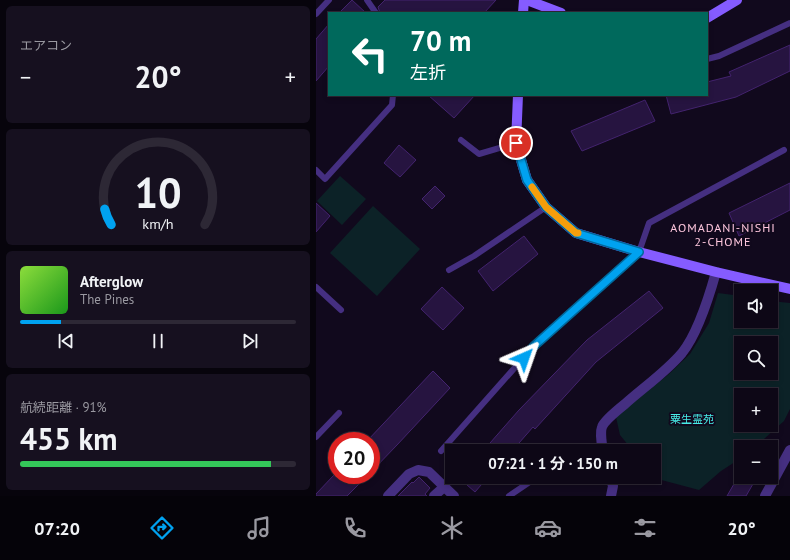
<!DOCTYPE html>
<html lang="ja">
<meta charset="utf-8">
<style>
:root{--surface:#0d0716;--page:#16101f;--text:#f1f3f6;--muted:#9a99a1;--line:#2d2835;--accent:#00a2f0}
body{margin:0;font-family:"PT Sans","Noto Sans JP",sans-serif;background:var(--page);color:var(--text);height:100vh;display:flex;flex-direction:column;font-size:15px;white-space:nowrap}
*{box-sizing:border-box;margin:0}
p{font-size:13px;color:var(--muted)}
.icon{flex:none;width:22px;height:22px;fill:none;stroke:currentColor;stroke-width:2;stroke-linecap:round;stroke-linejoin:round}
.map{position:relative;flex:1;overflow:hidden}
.panel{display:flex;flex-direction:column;gap:6px;padding:6px;background:#07040c;width:316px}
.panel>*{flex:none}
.hud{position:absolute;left:12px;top:12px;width:380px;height:84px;border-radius:0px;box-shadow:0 2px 6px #0003,0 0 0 1px var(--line);background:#00695c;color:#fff;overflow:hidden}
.fabs{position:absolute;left:418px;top:284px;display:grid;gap:8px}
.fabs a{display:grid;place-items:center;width:44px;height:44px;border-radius:0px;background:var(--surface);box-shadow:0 2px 6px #0003,0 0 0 1px var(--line);font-size:20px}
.speed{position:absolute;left:12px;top:432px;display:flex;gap:8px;font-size:20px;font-weight:700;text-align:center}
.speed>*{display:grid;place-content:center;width:52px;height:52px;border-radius:50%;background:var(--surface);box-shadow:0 2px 6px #0003,0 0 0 1px var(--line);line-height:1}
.speed .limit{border:6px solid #d22;background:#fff;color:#111}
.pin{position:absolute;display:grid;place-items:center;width:34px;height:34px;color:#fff;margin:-17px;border:2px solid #fff;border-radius:50%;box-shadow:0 1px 4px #0007}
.me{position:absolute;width:44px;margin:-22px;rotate:43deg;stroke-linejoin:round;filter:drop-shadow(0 0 3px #0008)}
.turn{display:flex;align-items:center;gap:14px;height:84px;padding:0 16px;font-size:18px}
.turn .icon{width:52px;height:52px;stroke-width:2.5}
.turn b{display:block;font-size:28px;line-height:34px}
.big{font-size:30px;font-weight:700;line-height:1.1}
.panel .card{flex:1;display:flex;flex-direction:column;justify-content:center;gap:6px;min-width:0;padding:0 14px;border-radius:6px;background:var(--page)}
.panel .dial{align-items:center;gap:0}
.dial svg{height:104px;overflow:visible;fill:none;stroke:var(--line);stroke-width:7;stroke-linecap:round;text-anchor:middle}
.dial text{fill:var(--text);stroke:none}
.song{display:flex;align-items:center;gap:12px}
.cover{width:48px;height:48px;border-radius:6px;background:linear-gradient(135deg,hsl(90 70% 55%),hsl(120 70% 35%))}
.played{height:4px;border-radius:2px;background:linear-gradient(90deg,var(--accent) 15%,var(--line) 15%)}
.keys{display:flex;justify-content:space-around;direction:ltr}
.heat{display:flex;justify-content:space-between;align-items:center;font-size:22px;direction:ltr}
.charge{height:6px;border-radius:3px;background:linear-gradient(90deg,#34c759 91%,var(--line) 0)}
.trip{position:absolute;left:129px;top:444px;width:216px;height:40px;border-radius:0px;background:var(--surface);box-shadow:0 2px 6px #0003,0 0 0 1px var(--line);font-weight:700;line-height:40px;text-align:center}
.menu{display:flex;height:64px;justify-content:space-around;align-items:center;background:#050309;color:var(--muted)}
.menu .icon{width:28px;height:28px}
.menu .selected{color:var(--accent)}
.menu b{font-size:18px;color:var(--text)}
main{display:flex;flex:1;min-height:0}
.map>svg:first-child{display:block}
.green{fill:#0c2227;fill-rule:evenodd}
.building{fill:#261440;stroke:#43236e}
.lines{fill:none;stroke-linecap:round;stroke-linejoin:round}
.lane{stroke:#452f81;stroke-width:6}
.street{stroke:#452f81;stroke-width:10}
.secondary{stroke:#855cff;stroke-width:10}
.route-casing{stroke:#00699c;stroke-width:10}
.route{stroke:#00a2f0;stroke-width:7}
.slow{stroke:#f59e0b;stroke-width:7}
.labels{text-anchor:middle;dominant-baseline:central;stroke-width:4;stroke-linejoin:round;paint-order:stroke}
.park-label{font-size:11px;fill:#47eae6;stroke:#11091d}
.neighbourhood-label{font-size:12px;letter-spacing:1px;fill:#ffc7de;stroke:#11091d}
</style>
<main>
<section class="panel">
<div class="card"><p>エアコン</p>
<div class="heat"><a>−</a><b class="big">20°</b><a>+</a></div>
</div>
<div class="card dial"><svg viewBox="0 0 100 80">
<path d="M14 69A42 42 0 1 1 86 69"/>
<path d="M14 69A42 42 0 0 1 9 57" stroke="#00a2f0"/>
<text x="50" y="56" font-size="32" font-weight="700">10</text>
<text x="50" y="72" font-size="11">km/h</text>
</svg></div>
<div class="card">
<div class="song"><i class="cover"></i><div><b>Afterglow</b><p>The Pines</p></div></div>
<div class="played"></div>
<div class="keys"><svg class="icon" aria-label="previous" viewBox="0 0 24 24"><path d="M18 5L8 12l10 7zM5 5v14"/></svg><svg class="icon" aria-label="pause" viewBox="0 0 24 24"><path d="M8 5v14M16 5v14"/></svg><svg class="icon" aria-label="next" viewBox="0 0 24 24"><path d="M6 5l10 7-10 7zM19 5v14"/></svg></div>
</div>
<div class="card"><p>航続距離 · 91%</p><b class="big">455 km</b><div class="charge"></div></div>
</section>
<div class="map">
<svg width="474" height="496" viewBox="0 0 474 496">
<rect width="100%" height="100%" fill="#11091d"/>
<g class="green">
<path d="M 24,176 L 50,199 L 26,225 L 1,201 Z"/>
<path d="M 57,206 L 104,249 L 61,296 L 14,253 Z"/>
<path d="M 402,293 L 425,296 L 425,321 L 455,321 L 455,301 L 474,303 L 474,409 L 468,421 L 439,447 L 425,447 L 425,458 L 405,471 L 383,490 L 338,478 L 337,477 L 338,477 L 338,451 L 317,451 L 304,435 L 300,417 L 313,406 L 353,374 L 374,354 L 393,323 ZM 425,343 L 455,343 L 455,373 L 425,373 ZM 425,395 L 455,395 L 455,425 L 425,425 Z"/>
</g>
<g class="building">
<path d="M 36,0 L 50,13 L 23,13 Z"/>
<path d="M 69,0 L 180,0 L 168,13 L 64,13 L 62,7 Z"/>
<path d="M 13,24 L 13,66 L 0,81 L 0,39 Z"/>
<path d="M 474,45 L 474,71 L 420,97 L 355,114 L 350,95 L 391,95 L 391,82 L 415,76 L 413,72 Z"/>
<path d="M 112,95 L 159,95 L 138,118 Z"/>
<path d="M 329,100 L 339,121 L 266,151 L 255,131 Z"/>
<path d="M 83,145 L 100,160 L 84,177 L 68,163 Z"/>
<path d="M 474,183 L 474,210 L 423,236 L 413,213 Z"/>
<path d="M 119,186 L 129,196 L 116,209 L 106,199 Z"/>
<path d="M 0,203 L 14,216 L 0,232 Z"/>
<path d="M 208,236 L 222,254 L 177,291 L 162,271 Z"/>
<path d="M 126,287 L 148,308 L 127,330 L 105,309 Z"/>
<path d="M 333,291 L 347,308 L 280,362 L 219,429 L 217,427 L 196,451 L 167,451 L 203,410 L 271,340 Z"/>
<path d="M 117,371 L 134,388 L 81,445 L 55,472 L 55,441 L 51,441 Z"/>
<path d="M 18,475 L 52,475 L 31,496 L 0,496 L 0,494 Z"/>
<path d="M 103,477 L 114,488 L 109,494 L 111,496 L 82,496 L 96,482 L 97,483 Z"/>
<path d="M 142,477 L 172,477 L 159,492 Z"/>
<path d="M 422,477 L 441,477 L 430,496 L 411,496 Z"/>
</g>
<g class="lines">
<g class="lane">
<path d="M 51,0 L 60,13"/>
<path d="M 0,14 L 13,0"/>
<path d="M 391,59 L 403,56 L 474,23"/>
<path d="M 145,140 L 163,154 L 200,143"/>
<path d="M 0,170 L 9,179 L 76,105 L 77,95"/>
<path d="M 133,270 L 158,256 L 230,207"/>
<path d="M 0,287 L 25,310"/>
<path d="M 0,437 L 23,413"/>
<path d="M 125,451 L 218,346 L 323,252 L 333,223 L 468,150"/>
<path d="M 193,496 L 221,477"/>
</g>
<g class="street">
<path d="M 287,451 C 286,446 284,432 286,427 C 288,421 304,408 309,404 C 328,387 350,372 366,353 C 382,333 393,297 400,272"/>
<path d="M 294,477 L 297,486 L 295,496"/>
<path d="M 72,496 L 93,474 L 102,470 L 113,472 L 138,496"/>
<path d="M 118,496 L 128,487"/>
<path d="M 449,496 L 474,450"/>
</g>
<g class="secondary">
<path d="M 211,0 L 245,13"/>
<path d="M 207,13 L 208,0"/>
<path d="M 391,18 L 421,0"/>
<path d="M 202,95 L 200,143 L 211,180 L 230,207 L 260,233 L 323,252 L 400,272 L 474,289"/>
</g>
</g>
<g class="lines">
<g class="route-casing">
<path id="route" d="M 200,143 L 211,180 L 230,207 L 260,233 L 323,252 L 218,346 L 208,358"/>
</g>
<use href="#route" class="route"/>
<path class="slow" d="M 216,187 L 230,207 L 260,233 L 262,233"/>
</g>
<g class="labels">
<g class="park-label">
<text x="376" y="419">粟生霊苑</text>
</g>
<g class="neighbourhood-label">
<text x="407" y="227">AOMADANI-NISHI<tspan x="407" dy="14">2-CHOME</tspan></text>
</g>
</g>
</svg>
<div class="fabs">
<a><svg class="icon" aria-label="sound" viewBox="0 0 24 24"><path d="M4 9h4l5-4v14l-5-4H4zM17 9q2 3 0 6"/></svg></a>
<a><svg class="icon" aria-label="search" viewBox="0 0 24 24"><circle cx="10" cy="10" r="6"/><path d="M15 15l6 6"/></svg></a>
<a>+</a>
<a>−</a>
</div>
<div class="speed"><div class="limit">20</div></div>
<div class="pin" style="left:200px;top:143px;background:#d93025"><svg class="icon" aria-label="arrive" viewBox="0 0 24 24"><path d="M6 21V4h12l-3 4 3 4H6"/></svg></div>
<svg class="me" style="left:208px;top:358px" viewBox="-20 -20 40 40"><path d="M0-17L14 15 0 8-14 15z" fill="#00a2f0" stroke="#fff" stroke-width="4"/></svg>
<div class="trip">07:21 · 1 分 · 150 m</div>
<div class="hud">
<div class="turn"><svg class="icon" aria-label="left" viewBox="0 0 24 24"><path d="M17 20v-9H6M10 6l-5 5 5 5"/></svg><div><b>70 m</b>左折</div></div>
</div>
</div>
</main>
<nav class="menu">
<b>07:20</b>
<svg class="icon selected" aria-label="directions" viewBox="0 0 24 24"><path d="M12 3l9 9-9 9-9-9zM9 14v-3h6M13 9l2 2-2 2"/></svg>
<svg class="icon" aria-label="music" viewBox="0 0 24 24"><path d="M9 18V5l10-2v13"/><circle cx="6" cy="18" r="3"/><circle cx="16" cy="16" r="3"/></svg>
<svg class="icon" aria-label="phone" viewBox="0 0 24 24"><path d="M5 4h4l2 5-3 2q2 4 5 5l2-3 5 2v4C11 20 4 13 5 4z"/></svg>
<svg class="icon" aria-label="climate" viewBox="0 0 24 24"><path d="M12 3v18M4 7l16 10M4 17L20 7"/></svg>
<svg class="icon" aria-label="car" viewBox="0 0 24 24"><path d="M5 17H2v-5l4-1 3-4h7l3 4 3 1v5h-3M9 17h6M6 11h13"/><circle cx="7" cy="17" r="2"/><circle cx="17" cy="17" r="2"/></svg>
<svg class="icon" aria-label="filters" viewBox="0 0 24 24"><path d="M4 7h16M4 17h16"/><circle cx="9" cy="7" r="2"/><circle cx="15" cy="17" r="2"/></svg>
<b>20°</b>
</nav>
